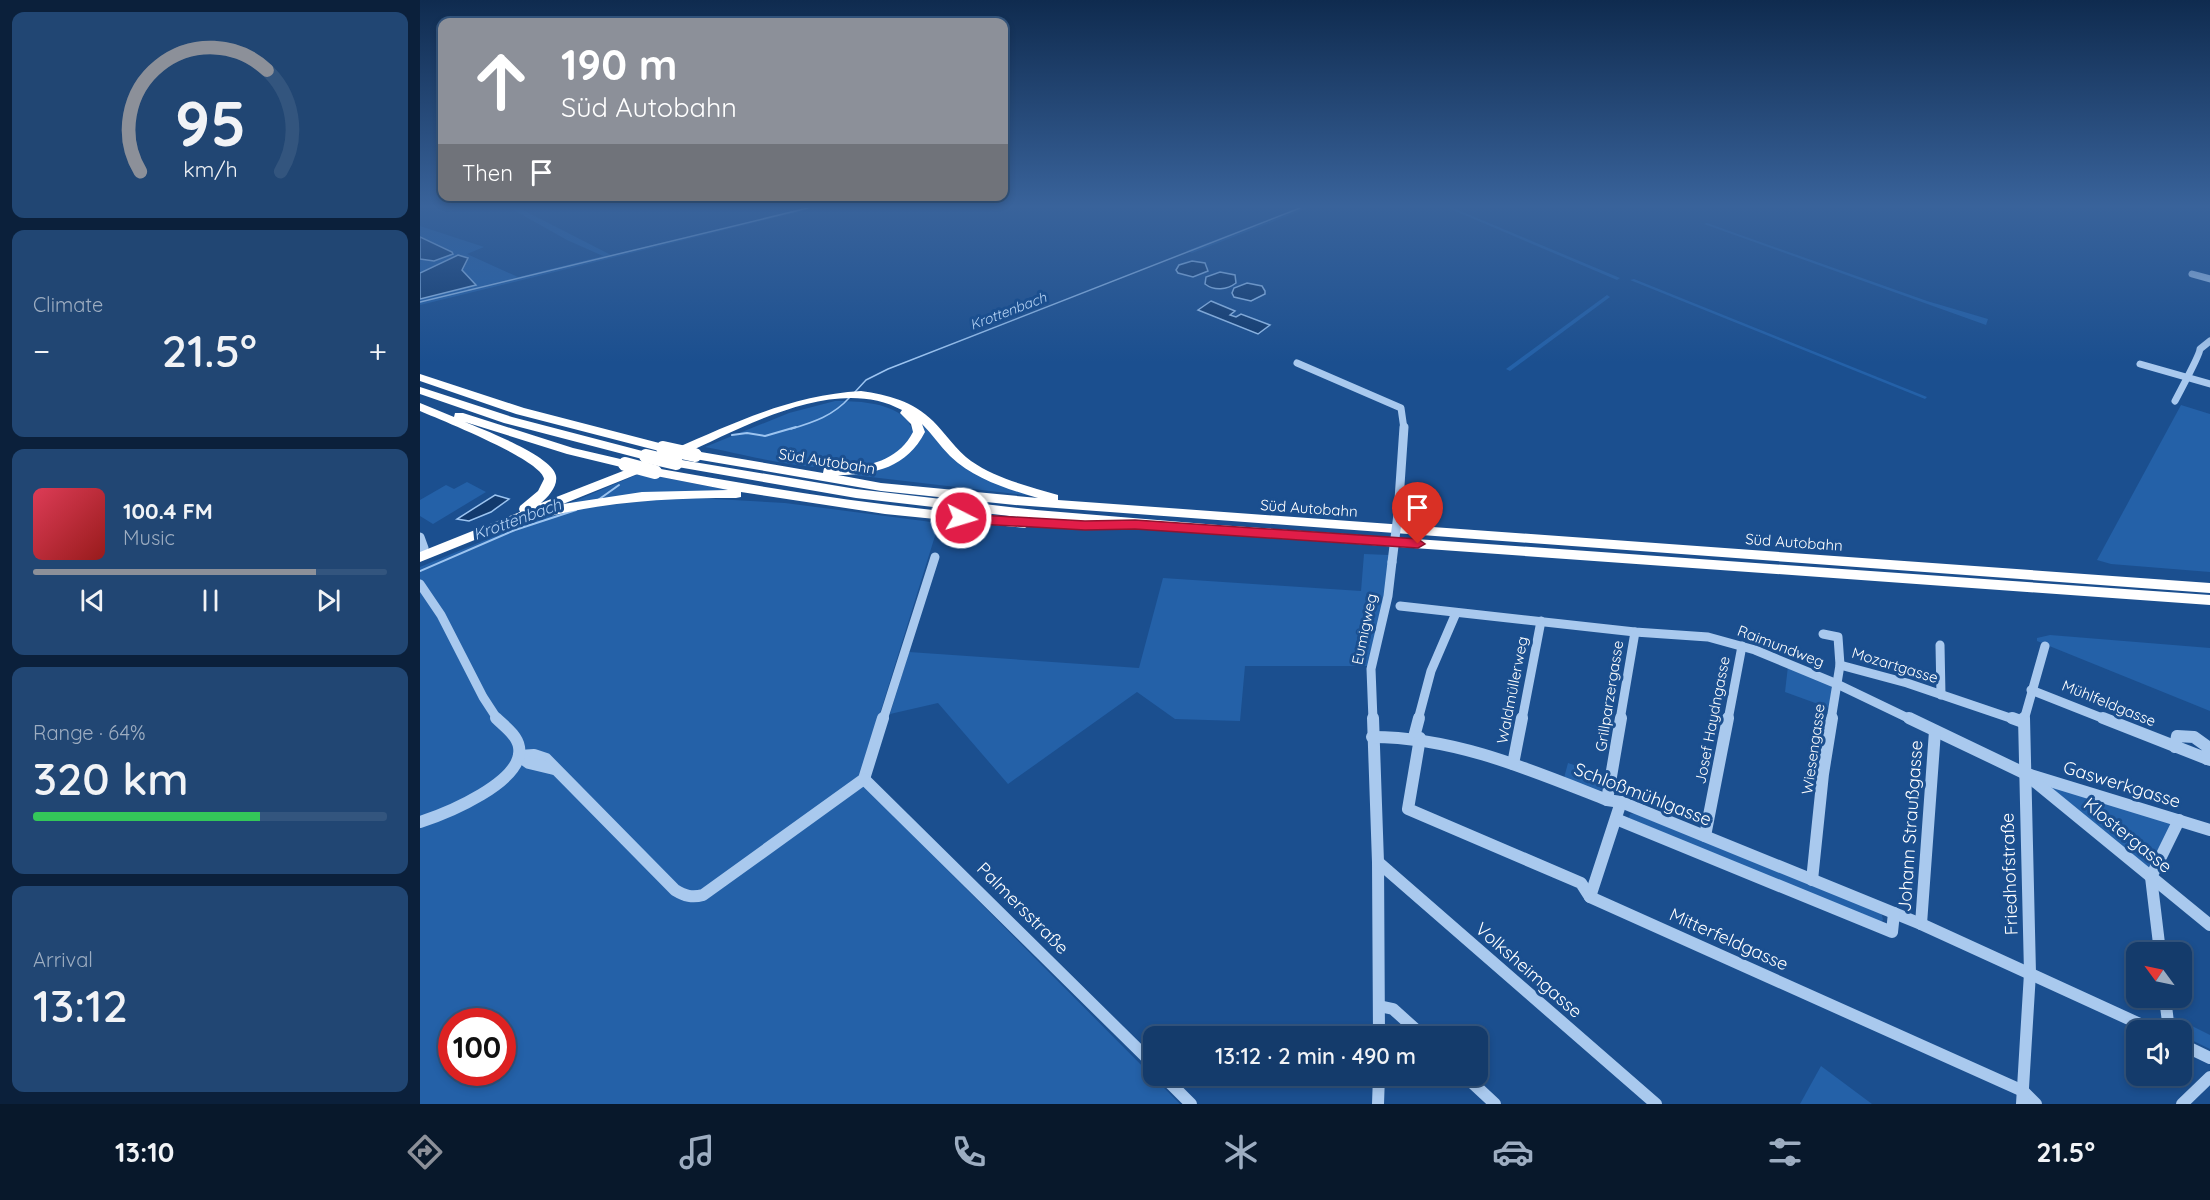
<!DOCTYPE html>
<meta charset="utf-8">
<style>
:root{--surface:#143b6b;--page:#214673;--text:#f1f3f6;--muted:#9dadc1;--line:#33557e;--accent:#8c9099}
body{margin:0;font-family:Quicksand,sans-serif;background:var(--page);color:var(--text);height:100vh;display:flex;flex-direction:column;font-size:22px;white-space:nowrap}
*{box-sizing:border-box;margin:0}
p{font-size:20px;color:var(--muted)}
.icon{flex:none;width:33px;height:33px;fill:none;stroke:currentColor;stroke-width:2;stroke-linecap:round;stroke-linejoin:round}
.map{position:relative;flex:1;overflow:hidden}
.drawer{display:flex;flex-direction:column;gap:12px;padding:12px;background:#0b203b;width:420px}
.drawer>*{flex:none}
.top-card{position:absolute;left:18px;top:18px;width:570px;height:183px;border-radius:12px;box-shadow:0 3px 9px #0003,0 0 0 2px var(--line);background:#8c9099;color:#fff;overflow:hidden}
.needle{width:39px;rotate:303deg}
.tools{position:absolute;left:1706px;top:942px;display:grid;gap:12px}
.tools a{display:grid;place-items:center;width:66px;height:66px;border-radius:12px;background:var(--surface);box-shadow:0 3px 9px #0003,0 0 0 2px var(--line);font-size:30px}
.speed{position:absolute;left:18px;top:1008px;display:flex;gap:12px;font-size:30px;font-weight:700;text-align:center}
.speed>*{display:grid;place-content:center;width:78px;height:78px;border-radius:50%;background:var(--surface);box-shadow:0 3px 9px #0003,0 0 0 2px var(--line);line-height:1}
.speed .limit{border:9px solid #d22;background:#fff;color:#111}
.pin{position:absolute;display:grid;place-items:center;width:51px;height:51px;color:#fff;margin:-62px -26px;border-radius:50% 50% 50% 0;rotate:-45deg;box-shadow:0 0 6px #0007}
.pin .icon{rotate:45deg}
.me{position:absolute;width:66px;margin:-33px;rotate:95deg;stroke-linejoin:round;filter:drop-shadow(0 0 4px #0008)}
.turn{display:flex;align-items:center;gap:21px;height:126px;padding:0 24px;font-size:27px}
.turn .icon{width:78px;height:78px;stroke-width:2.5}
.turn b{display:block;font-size:42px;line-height:51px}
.then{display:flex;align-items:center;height:57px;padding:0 24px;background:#0003;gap:12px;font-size:22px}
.big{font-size:45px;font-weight:600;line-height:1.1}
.drawer .widget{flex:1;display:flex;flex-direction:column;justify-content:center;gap:9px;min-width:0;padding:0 21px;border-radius:12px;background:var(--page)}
.drawer .dial{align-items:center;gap:0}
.dial svg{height:156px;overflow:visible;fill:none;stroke:var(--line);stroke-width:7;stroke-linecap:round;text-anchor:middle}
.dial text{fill:var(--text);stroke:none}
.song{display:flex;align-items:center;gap:18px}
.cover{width:72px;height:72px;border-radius:9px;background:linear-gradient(135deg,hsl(350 70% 55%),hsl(0 70% 35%))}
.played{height:6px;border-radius:3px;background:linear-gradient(90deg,var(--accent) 80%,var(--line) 80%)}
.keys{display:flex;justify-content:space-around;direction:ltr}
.heat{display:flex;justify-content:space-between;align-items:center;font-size:33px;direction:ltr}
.charge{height:9px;border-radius:4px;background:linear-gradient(90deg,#34c759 64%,var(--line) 0)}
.trip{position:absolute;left:723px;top:1026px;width:345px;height:60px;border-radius:12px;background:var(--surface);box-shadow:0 3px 9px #0003,0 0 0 2px var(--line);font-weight:600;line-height:60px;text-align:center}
.tabs{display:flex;height:96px;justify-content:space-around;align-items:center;background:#08182b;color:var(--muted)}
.tabs .icon{width:42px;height:42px}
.tabs .active{color:var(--accent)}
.tabs b{font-size:27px;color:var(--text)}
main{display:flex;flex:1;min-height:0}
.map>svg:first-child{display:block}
.green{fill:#2461a8;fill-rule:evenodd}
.water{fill:#123a6d;stroke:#9cc4f0;stroke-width:1.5}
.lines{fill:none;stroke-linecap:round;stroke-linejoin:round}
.stream-far1{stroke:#9cc4f0;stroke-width:1.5}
.stream{stroke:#9cc4f0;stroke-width:2}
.minor-far2{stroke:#a9c9ee;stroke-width:7}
.minor-far1{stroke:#a9c9ee;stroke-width:9}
.minor{stroke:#a9c9ee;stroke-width:12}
.highway{fill:#fff;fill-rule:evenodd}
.minor-bridge{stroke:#a9c9ee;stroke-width:9}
.highway-bridge{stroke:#fff;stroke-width:14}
.route{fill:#e11d48;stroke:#92132f;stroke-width:1.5}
.labels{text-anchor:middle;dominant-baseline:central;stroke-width:6;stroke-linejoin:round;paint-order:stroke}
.far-water-label{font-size:14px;font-style:italic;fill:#b5d3f5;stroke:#1b4f8f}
.street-label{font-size:15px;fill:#fff;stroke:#1b4f8f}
.water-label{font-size:16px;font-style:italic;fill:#b5d3f5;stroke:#1b4f8f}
.near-street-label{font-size:18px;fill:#fff;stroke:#1b4f8f}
</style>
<main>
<section class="drawer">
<div class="widget dial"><svg viewBox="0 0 100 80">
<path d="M14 69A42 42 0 1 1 86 69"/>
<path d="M14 69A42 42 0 0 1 79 17" stroke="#8c9099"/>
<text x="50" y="56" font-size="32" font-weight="700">95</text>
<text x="50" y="72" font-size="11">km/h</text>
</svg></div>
<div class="widget"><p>Climate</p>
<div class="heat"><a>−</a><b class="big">21.5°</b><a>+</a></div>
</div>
<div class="widget">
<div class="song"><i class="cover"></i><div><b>100.4 FM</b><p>Music</p></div></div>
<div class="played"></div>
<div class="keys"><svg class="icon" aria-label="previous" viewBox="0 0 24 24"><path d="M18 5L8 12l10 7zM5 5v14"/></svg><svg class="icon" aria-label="pause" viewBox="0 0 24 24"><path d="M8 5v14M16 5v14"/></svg><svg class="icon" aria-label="next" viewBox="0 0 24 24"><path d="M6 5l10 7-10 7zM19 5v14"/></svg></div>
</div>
<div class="widget"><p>Range · 64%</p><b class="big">320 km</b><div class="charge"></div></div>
<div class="widget"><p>Arrival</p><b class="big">13:12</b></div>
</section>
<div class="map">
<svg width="1790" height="1104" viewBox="0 0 1790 1104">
<rect width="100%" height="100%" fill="#1b4f8f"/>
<g class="green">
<path d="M 90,208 L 99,208 L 191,255 L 385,208 L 395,208 L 0,305 L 0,299 L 56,285 L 42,270 L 41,255 L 0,273 L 0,259 L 14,261 L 33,253 L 0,237 L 0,226 L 64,247 L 47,254 L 98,277 L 183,256 L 147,240 Z"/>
<path d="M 878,208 L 888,208 L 772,253 L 766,251 Z"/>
<path d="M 1028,208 L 1033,208 L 1200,278 L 1197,280 Z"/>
<path d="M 1287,223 L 1507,301 L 1568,319 L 1566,325 L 1284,224 Z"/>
<path d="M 1214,279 L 1507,397 L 1505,399 L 1210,280 Z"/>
<path d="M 1187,295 L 1190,297 L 1090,371 L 1086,369 Z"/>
<path d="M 415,401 C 436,401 467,402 484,417 C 489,420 491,428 494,433 C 491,438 489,445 485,449 C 437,488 340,457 285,447 L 369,413 Z"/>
<path d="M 1761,405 L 1790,414 L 1790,572 L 1691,564 L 1677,560 Z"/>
<path d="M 491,412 L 532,456 L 614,496 L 425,474 L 442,473 L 498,442 Z"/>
<path d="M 221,473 L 318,492 C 258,491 200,493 141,507 Z"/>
<path d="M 47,482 L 66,492 L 13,524 L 0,516 L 0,500 L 26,485 L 34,489 Z"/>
<path d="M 260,497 L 365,503 L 519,523 L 439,781 L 760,1104 L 0,1104 L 0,567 L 106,523 L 146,510 ZM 32,1022 L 82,1022 L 82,1072 L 32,1072 Z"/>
<path d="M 944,554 L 969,555 L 962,618 L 948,666 L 825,666 L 820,721 L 755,719 L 717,692 L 588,784 L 518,703 L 470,714 L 489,652 L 719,668 L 743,578 L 941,591 Z"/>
<path d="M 1630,635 L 1790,648 L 1790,711 L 1617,641 L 1617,638 Z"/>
<path d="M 1368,666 L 1408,683 L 1412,688 L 1409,708 L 1365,692 Z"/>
<path d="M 1148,763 L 1187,776 L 1185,788 L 1178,791 L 1144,778 Z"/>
<path d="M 1630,784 L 1746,819 L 1752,825 L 1729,870 L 1628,789 Z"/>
<path d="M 1215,813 L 1457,911 L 1462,915 L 1463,920 L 1458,923 L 1209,818 L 1210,814 Z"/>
<path d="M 1754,1017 L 1790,1035 L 1790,1049 L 1761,1035 L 1761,1030 L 1757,1030 Z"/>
<path d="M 1401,1066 L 1452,1104 L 1380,1104 Z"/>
</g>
<g class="water">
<path d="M 0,237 L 32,252 L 33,254 L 14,261 L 0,259 Z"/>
<path d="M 38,255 L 48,258 L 42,270 L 56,285 L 0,299 L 0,273 Z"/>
<path d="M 772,261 L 785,263 L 788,271 L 773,277 L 758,273 L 756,270 L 759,265 Z"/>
<path d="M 800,272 L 815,275 L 816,283 C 807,290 794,291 785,284 L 786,277 Z"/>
<path d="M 827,283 L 842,286 L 845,291 L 845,294 L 831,301 L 814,297 L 812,293 L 814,288 Z"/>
<path d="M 791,301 L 815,311 L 810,315 L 816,317 L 821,314 L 850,325 L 838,334 L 778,310 Z"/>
<path d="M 75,495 L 89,499 L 71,512 L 49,521 L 37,519 Z"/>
</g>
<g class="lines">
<g class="stream-far1">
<path d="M 0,302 L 388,208"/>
<path d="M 434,393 L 446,380 L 468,369 L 880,208"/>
<path d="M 371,429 C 394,422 413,416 430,397"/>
</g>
<g class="stream">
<path d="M 312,435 L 327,433 L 345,436 L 376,427"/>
<path d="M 178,500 L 199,485"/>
<path d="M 0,571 L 95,530 L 156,510"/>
</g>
<g class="minor-far2">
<path d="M 1772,274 L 1790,279"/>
<path d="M 877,363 L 981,408 L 984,429"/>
<path d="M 1720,364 L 1790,384"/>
<path d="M 1755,401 C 1760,391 1780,355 1780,349 L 1790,341"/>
</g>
<g class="minor-far1">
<path d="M 978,514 L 984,427"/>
<path d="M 0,537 L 4,548 L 0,554"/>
<path d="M 0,584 L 21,615 L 63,697 L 78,720"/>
<path d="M 980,606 L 1215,632 L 1288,637 L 1335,650 L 1417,684 L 1492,720"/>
<path d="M 1403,634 L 1418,637 L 1420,665 L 1411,720"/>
<path d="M 1520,645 L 1521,695"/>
<path d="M 1420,665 L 1487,683 L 1596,720"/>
<path d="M 1611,690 L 1687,720"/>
<path d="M 463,720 L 515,557"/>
<path d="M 953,720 L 951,669 L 968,596 L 972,562"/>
<path d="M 998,720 L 1011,671 L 1036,613"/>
<path d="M 1102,720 L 1121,621"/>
<path d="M 1200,720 L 1215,632"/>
<path d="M 1308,720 L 1322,646"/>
<path d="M 1604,720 L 1625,646"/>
</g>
<g class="minor">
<path d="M 953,718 L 958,862 L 959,1036"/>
<path d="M 1489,718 L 1604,773 L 1790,830"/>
<path d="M 1592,718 L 1603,722"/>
<path d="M 1683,718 L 1790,760"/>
<path d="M 952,737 C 1035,737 1111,770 1187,800 L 1201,802 L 1501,924 L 1733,1030"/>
<path d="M 994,737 L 999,718"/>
<path d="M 1000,738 L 988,809 L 1161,883 L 1170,897 L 1603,1091 L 1616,1104"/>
<path d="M 1755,747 L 1757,736 L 1774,737 L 1788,747 L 1787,759"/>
<path d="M 99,756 L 114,755 L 126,759 L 255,890 C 265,896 272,898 283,895 L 444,779 L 463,718"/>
<path d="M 99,756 L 109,763 L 134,769"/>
<path d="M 1093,764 L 1102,718"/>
<path d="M 1608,776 L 1790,925"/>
<path d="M 444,779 L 734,1065"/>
<path d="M 1187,800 L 1201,718"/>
<path d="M 1196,819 L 1472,932 L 1474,913"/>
<path d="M 0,822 C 25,814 105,782 99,747 C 97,735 84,726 76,718"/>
<path d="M 1285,836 L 1308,718"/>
<path d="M 958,862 L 1236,1104"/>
<path d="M 1392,880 L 1403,774 L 1412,718"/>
<path d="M 1170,897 L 1201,802"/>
<path d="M 1501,924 L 1515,731"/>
<path d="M 1740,952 L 1731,877 L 1759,820"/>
<path d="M 1745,998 L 1749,1030"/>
<path d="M 959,1006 L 973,1009 L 1003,1036"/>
<path d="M 1761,1044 L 1790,1058"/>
<path d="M 743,1076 L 771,1104"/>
<path d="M 1045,1076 L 1075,1104"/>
<path d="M 958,1104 L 959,1076"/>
<path d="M 1602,1104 L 1610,973 L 1604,718"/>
<path d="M 1762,1104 L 1790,1077"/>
</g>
<g class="highway">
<path d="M 0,374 L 104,408 L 247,445 L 249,448 L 243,452 L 96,414 L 0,381 Z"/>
<path d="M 0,387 L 92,417 L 230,453 L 232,456 L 226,460 L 84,423 L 0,394 Z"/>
<path d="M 441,391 C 468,395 493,401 513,421 C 526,434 536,450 551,461 C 577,479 608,486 638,495 L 638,500 L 1790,583 L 1790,593 L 595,505 L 461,491 L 275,459 L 269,455 L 275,451 L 403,473 L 404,468 C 411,466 420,467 428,467 C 455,466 480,457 493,432 L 491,424 L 480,413 L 482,410 C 416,374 324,427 262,455 L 254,455 L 252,452 L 254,449 C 316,422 372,395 441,391 ZM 502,424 C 512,434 520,446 530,456 C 554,479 587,489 618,498 L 461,483 L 418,475 C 455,475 487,467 505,432 Z"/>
<path d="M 0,403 L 34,417 L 35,413 L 43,413 L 153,448 L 209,461 L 211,464 L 205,468 L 147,454 L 45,422 C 64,430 133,456 136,476 C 138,486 128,497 121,503 L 226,462 L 232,466 L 230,469 L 143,504 L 222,492 L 308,490 L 231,475 L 229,472 L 231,469 L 235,468 C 358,490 480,510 605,518 L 612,523 L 605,528 L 465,514 L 321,492 L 321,497 L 316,498 C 253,498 191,501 130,516 L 124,512 L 0,562 L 0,552 L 100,512 L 99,509 L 100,506 L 118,491 L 124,479 C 122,460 21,420 0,411 Z"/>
<path d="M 256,459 L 436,489 L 616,510 L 798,525 L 1790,595 L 1790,605 L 798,534 L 616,519 L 436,498 L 252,466 L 250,463 L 252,460 Z"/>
</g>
<path class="minor-bridge" d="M 972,562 L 978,514"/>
<g class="highway-bridge">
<path d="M 243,448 L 275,455"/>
<path d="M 226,456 L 256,463"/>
<path d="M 205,464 L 235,472"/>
</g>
</g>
<linearGradient id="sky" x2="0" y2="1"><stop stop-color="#0f2b4f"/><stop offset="0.57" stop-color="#39639b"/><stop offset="1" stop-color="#39639b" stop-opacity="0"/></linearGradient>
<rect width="1790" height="362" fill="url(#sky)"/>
<path class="route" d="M 541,514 L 665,521 L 715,520 L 998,539 L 1005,544 L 998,548 L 715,529 L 665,530 L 541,523 L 534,518 Z"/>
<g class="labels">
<g class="far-water-label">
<text transform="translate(588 311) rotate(-21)">Krottenbach</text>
</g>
<g class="street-label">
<text transform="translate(407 461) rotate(9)">Süd Autobahn</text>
<text transform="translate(889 508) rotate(4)">Süd Autobahn</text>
<text transform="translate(1374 542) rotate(4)">Süd Autobahn</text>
<text transform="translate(944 629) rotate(-78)">Eumigweg</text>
<text transform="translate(1361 646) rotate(21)">Raimundweg</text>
<text transform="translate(1475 665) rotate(17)">Mozartgasse</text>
<text transform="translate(1092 690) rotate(-79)">Waldmüllerweg</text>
<text transform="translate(1189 696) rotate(-81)">Grillparzergasse</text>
<text transform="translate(1689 703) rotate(22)">Mühlfeldgasse</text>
<text transform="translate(1292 720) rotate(-79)">Josef Haydngasse</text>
<text transform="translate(1393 749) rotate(-82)">Wiesengasse</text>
</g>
<g class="water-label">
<text transform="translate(97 519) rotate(-20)">Krottenbach</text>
</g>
<g class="near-street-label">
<text transform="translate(1702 784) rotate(17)">Gaswerkgasse</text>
<text transform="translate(1223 794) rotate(21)">Schloßmühlgasse</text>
<text transform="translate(1490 826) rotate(-86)">Johann Straußgasse</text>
<text transform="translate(1708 835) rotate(39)">Klostergasse</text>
<text transform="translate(1589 874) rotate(-92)">Friedhofstraße</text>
<text transform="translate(603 908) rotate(45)">Palmersstraße</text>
<text transform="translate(1309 939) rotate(24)">Mitterfeldgasse</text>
<text transform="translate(1109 970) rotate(41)">Volksheimgasse</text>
</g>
</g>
</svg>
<div class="tools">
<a><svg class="needle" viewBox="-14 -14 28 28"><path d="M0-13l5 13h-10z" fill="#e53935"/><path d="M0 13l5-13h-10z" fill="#9dadc1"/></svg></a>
<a><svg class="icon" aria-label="sound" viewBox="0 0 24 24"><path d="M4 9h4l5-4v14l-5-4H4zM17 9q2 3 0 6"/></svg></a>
</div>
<div class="speed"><div class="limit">100</div></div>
<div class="pin" style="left:998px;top:544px;background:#d93025"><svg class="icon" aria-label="arrive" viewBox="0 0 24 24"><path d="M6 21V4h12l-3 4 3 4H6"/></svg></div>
<svg class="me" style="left:541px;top:518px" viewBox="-20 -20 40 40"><circle r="17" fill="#e11d48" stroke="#fff" stroke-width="3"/><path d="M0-11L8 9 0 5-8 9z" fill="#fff"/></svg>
<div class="trip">13:12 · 2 min · 490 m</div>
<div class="top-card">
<div class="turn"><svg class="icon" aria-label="ahead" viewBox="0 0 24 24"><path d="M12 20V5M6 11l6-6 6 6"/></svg><div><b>190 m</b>Süd Autobahn</div></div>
<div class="then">Then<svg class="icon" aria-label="arrive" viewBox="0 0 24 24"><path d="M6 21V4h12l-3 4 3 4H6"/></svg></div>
</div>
</div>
</main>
<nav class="tabs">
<b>13:10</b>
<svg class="icon active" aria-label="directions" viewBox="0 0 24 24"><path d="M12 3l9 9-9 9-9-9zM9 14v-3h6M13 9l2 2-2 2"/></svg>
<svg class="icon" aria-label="music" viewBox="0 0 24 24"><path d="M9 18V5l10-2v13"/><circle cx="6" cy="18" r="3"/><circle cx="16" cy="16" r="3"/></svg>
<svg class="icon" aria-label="phone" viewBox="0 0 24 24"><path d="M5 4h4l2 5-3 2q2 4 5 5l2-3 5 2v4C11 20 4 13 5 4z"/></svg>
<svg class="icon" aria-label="climate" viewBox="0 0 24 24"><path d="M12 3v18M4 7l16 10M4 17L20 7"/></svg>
<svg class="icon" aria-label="car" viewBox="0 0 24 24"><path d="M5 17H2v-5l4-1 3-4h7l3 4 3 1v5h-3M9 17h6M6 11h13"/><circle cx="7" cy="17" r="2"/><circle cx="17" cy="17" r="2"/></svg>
<svg class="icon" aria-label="filters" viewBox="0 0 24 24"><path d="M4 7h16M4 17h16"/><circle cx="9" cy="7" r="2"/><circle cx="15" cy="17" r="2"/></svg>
<b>21.5°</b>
</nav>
